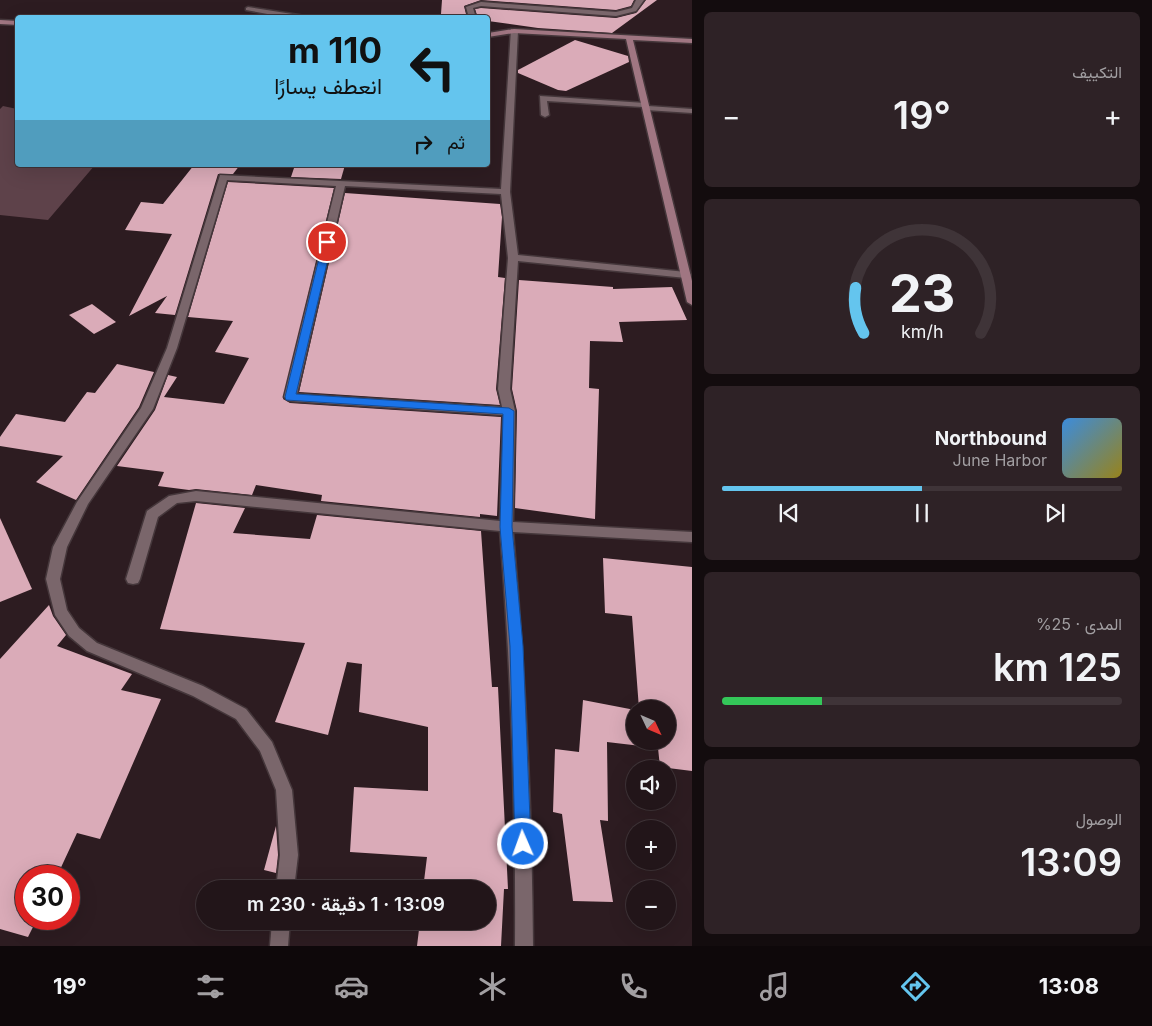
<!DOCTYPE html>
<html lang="ar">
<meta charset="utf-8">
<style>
:root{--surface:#221519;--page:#2e2226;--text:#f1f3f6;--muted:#a29fa2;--line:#3f3438;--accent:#64c5ee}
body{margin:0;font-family:Inter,Vazirmatn,sans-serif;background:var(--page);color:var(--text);direction:rtl;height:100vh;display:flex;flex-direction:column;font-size:19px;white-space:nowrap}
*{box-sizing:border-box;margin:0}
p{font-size:16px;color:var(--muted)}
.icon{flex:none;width:28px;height:28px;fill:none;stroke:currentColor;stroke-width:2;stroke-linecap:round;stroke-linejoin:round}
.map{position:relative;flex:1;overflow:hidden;direction:ltr}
.sheet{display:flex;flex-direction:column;gap:12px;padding:12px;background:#130c0e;width:460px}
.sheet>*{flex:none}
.top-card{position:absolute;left:15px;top:15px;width:475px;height:152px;border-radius:5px;box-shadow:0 5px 20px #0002,0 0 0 1px var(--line);direction:rtl;background:#64c5ee;color:#111;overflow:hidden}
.needle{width:32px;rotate:134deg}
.buttons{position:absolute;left:626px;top:700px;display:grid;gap:10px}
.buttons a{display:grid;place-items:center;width:50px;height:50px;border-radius:50%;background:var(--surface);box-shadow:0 5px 20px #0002,0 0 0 1px var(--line);font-size:25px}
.speed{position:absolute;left:15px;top:865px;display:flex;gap:10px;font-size:25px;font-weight:700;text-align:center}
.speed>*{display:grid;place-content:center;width:65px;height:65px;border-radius:50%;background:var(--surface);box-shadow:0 5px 20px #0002,0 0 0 1px var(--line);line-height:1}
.speed .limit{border:8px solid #d22;background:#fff;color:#111}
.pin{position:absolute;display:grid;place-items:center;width:42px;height:42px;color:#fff;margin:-21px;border:2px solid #fff;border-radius:50%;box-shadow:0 1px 5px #0007}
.me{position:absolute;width:55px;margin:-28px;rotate:358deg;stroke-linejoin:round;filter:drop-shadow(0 0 4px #0008)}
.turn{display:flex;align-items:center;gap:18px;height:105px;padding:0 25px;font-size:22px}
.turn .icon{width:65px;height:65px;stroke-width:2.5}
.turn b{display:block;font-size:35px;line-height:42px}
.then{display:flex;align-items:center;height:48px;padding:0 25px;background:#0003;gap:10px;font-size:19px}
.big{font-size:38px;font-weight:600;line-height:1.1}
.sheet .widget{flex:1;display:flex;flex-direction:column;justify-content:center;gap:8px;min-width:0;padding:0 18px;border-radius:8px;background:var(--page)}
.sheet .dial{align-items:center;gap:0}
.dial svg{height:130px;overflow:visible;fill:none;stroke:var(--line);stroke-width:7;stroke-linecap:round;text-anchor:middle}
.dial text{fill:var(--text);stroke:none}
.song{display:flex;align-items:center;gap:15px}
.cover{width:60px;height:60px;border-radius:8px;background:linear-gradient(135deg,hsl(210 70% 55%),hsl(50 70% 35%))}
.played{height:5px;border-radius:2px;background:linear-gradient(90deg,var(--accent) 50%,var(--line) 50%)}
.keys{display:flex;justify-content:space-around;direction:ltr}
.heat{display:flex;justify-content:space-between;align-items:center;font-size:28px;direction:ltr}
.charge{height:8px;border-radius:4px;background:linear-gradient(90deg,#34c759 25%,var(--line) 0)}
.trip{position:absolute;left:196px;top:880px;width:300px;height:50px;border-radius:25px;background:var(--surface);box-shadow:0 5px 20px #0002,0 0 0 1px var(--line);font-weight:600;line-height:50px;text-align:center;direction:rtl}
.tabs{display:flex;height:80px;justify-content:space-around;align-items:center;background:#0e080a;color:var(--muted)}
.tabs .icon{width:35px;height:35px}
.tabs .on{color:var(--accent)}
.tabs b{font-size:22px;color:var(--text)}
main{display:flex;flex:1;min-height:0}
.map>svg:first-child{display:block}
.green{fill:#5e424a}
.building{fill:#daabb8}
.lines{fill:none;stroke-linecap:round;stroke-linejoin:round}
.street-casing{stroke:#45373b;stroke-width:3}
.secondary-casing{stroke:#45373b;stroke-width:3}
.street{fill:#7a666b;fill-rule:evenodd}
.secondary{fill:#a07682;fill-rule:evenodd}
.route{fill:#1a73e8;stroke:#114b97}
</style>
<main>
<section class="sheet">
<div class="widget"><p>التكييف</p>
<div class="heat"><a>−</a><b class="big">19°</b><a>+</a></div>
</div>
<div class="widget dial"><svg viewBox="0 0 100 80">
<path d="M14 69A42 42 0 1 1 86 69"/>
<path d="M14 69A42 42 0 0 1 9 41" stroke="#64c5ee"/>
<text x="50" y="56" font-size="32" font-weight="700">23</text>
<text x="50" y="72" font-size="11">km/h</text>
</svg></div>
<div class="widget">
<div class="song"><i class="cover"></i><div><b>Northbound</b><p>June Harbor</p></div></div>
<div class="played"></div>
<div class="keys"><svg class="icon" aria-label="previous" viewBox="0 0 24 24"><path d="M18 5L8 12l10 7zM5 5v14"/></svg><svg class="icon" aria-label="pause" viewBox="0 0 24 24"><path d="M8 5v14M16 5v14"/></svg><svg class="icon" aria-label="next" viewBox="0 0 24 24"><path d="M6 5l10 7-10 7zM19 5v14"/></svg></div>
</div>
<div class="widget"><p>المدى · 25%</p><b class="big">125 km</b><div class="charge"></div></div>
<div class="widget"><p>الوصول</p><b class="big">13:09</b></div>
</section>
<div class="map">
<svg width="692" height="946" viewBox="0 0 692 946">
<rect width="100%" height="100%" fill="#2d1c21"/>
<path class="green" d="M 3,106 L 17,109 L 18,165 L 95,165 L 48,220 L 0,215 L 0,109 Z"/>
<g class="building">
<path d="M 442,0 L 634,0 L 631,6 L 616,10 L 481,0 L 464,6 L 467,18 L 441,14 Z"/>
<path d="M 646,0 L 657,0 L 612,33 L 538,28 L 488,21 L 488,18 L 478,18 L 475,9 L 481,8 L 616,18 L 636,13 Z"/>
<path d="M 575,40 L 628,56 L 629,62 L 566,91 L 558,90 L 518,73 L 518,70 Z"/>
<path d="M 194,165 L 240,165 L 233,174 L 218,174 L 175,315 L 155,313 L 167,296 L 129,316 L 172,234 L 125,230 L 141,202 L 163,204 Z"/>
<path d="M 295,165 L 345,165 L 341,179 L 291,177 Z"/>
<path d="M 228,182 L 334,188 L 283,399 L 290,403 L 501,417 L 497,516 L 480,514 L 480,517 L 321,501 L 322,495 L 256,485 L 252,495 L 196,489 L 189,490 L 158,486 L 164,472 L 117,466 L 155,410 L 168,375 L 177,377 L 164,397 L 224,404 L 249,358 L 215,352 L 233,321 L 188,317 Z"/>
<path d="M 345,193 L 500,204 L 502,217 L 498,277 L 505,278 L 496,389 L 500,405 L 299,392 Z"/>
<path d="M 519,280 L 613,287 L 613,289 L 672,287 L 687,320 L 619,322 L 623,342 L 590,341 L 589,388 L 599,389 L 595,519 L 515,508 L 517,411 L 512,389 Z"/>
<path d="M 92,304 L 116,322 L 94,334 L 69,315 Z"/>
<path d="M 117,364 L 154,372 L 139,407 L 76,500 L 36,482 L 63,456 L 0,446 L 0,437 L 16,414 L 65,422 L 87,392 L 95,393 Z"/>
<path d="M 196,503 L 245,508 L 233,533 L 310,539 L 317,515 L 481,531 L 492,687 L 498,687 L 508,889 L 504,889 L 501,946 L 417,946 L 420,921 L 488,921 L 488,889 L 423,889 L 427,857 L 350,852 L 354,787 L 428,791 L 428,727 L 359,712 L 362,664 L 347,662 L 328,735 L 275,722 L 305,643 L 160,629 Z"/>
<path d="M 0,518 L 32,589 L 0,602 Z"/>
<path d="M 603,558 L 692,567 L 692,771 L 660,767 L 658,748 L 607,742 L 608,821 L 600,820 L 613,902 L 573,901 L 562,814 L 553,812 L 555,749 L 579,752 L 583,700 L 635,710 L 635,741 L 668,741 L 668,709 L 639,709 L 632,616 L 605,613 Z"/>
<path d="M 49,605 L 53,616 L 66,635 L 57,646 L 132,674 L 121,690 L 161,699 L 100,839 L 77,833 L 57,876 L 26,876 L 26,919 L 37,919 L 28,937 L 0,929 L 0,659 Z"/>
<path d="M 276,826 L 278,855 L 276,873 L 264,870 Z"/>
</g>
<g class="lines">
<g class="street-casing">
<g id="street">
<path d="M 636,0 L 644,0 L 636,11 L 616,16 L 481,6 L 473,8 L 476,18 L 469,18 L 466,7 L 481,2 L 616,12 L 632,8 Z"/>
<path d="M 248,7 L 305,16 L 308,18 L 289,18 L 246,10 L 246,8 Z"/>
<path d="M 511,29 L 518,31 L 510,192 L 518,255 L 686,272 L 691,275 L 686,278 L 518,261 L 510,389 L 515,411 L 513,522 L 692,532 L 692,542 L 513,532 C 525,670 532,808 533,946 L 515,946 C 516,808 511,669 500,531 L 196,501 L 177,503 L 158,517 L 140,579 L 138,583 L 133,584 L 128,583 L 126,579 L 147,511 L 169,496 L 196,491 L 500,521 L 503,415 L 290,401 L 284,397 L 336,186 L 227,180 L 177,348 L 153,409 L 88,504 L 67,547 L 60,579 L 67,610 L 79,628 L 97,643 L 203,686 L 246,709 L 272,742 L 292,790 L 298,855 L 294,889 L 276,889 L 280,855 L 276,790 L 260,751 L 236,719 L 193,696 L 87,651 L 69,636 L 55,615 L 46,579 L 53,547 L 77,502 L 141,408 L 167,348 L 220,175 L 501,189 ZM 345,186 L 501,194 L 508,258 L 498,389 L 502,407 L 297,394 Z"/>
<path d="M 540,96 L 645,103 L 648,106 L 692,109 L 692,113 L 646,110 L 643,107 L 547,101 L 549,115 L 545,117 L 541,115 Z"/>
<path d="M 272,921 L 290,921 L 288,946 L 270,946 Z"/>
</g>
</g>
<g class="secondary-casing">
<g id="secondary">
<path d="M 0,20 L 18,21 L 18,25 L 0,24 Z"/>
<path d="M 514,29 L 692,39 L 692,43 L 633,40 L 692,281 L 692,305 L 687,302 L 626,39 L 514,33 L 488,37 L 488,33 Z"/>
</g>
</g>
<use href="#street" class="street"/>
<use href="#secondary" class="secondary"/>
</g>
<path class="route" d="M 327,240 L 332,242 L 296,394 L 509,408 L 514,411 L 512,527 L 523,646 L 531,844 L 528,849 L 523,851 L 517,849 L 515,844 L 510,646 L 500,527 L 503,414 L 286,400 L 285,397 L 323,242 Z"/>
</svg>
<div class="buttons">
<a><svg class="needle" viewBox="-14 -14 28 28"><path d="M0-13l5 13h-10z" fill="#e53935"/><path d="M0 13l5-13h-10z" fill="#a29fa2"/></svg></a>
<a><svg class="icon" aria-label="sound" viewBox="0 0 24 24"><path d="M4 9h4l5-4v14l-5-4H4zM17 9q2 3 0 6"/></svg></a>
<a>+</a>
<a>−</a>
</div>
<div class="speed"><div class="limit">30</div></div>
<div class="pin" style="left:327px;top:242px;background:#d93025"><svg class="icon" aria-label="arrive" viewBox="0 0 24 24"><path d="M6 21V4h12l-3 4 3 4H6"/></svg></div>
<svg class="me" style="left:523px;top:844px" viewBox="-20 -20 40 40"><circle r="17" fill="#1a73e8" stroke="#fff" stroke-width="3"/><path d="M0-11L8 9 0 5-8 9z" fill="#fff"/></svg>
<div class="trip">13:09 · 1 دقيقة · 230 m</div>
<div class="top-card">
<div class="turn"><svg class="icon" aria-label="left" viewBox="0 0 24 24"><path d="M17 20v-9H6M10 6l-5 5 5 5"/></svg><div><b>110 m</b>انعطف يسارًا</div></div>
<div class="then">ثم<svg class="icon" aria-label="right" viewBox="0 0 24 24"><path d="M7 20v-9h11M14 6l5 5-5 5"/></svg></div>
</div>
</div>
</main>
<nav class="tabs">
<b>13:08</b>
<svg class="icon on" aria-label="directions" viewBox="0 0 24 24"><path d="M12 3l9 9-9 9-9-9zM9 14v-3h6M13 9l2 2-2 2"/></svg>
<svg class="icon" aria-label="music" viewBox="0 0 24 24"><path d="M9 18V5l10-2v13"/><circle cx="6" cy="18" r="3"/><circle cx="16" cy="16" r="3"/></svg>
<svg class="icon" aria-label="phone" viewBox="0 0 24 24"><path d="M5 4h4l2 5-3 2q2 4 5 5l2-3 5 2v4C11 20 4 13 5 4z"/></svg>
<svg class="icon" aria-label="climate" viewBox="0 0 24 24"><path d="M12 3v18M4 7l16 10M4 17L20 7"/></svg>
<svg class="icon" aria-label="car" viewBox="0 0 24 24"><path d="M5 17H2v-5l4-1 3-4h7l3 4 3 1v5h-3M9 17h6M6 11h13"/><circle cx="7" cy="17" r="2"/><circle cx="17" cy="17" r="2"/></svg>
<svg class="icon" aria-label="filters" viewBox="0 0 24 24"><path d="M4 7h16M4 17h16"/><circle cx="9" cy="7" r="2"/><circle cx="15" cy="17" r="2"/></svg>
<b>19°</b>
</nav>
